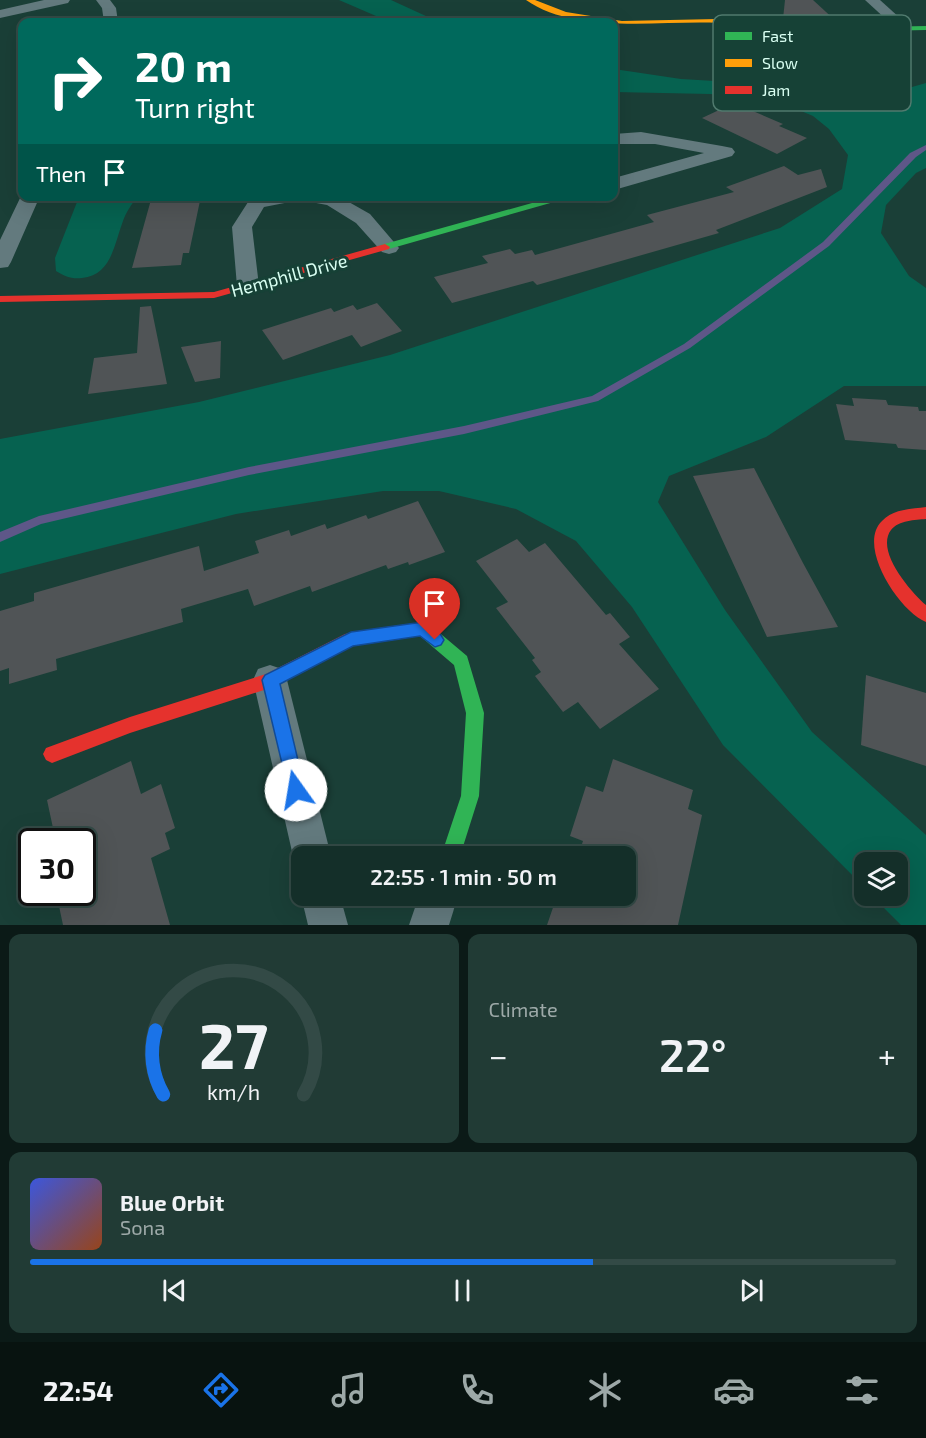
<!DOCTYPE html>
<meta charset="utf-8">
<style>
:root{--surface:#142f29;--page:#213b35;--text:#f1f3f6;--muted:#9da9a8;--line:#334a46;--accent:#1a73e8}
body{margin:0;font-family:"Exo 2",sans-serif;background:var(--page);color:var(--text);height:100vh;display:flex;flex-direction:column;font-size:22px;white-space:nowrap}
*{box-sizing:border-box;margin:0}
p{font-size:20px;color:var(--muted)}
.icon{flex:none;width:33px;height:33px;fill:none;stroke:currentColor;stroke-width:2;stroke-linecap:round;stroke-linejoin:round}
.map{position:relative;height:925px;overflow:hidden}
.sheet{display:flex;flex-direction:column;gap:9px;padding:9px;background:#0b1a17;flex:1}
.sheet>*{flex:none}
.banner{position:absolute;left:18px;top:18px;width:600px;height:183px;border-radius:12px;box-shadow:0 6px 24px #0002,0 0 0 2px var(--line);background:#00695c;color:#fff;overflow:hidden}
.controls{position:absolute;left:854px;top:852px;display:grid;gap:12px}
.controls a{display:grid;place-items:center;width:54px;height:54px;border-radius:12px;background:var(--surface);box-shadow:0 6px 24px #0002,0 0 0 2px var(--line);font-size:30px}
.speed{position:absolute;left:18px;top:828px;display:flex;gap:12px;font-size:30px;font-weight:700;text-align:center}
.speed>*{display:grid;place-content:center;width:78px;height:78px;border-radius:50%;background:var(--surface);box-shadow:0 6px 24px #0002,0 0 0 2px var(--line);line-height:1}
.speed .limit{border:3px solid #111;border-radius:9px;background:#fff;color:#111}
.pin{position:absolute;display:grid;place-items:center;width:51px;height:51px;color:#fff;margin:-62px -26px;border-radius:50% 50% 50% 0;rotate:-45deg;box-shadow:0 0 6px #0007}
.pin .icon{rotate:45deg}
.me{position:absolute;width:66px;margin:-33px;rotate:347deg;stroke-linejoin:round;filter:drop-shadow(0 0 4px #0008)}
.turn{display:flex;align-items:center;gap:21px;height:126px;padding:0 18px;font-size:27px}
.turn .icon{width:78px;height:78px;stroke-width:2.5}
.turn b{display:block;font-size:42px;line-height:51px}
.then{display:flex;align-items:center;height:57px;padding:0 18px;background:#0003;gap:12px;font-size:22px}
.big{font-size:45px;font-weight:600;line-height:1.1}
.sheet .tile{flex:1;display:flex;flex-direction:column;justify-content:center;gap:9px;min-width:0;padding:0 21px;border-radius:12px;background:var(--page)}
.sheet .dial{align-items:center;gap:0}
.dial svg{height:156px;overflow:visible;fill:none;stroke:var(--line);stroke-width:7;stroke-linecap:round;text-anchor:middle}
.dial text{fill:var(--text);stroke:none}
.song{display:flex;align-items:center;gap:18px}
.cover{width:72px;height:72px;border-radius:9px;background:linear-gradient(135deg,hsl(230 70% 55%),hsl(20 70% 35%))}
.played{height:6px;border-radius:3px;background:linear-gradient(90deg,var(--accent) 65%,var(--line) 65%)}
.keys{display:flex;justify-content:space-around;direction:ltr}
.heat{display:flex;justify-content:space-between;align-items:center;font-size:33px;direction:ltr}
.sheet .tiles{flex:1;display:grid;gap:9px;grid-template-columns:1fr 1fr}
.tile:last-child{grid-column:span 2}
.trip{position:absolute;left:291px;top:846px;width:345px;height:60px;border-radius:12px;background:var(--surface);box-shadow:0 6px 24px #0002,0 0 0 2px var(--line);font-weight:600;line-height:60px;text-align:center}
.tabs{display:flex;height:96px;justify-content:space-around;align-items:center;background:#081310;color:var(--muted)}
.tabs .icon{width:42px;height:42px}
.tabs .on{color:var(--accent)}
.tabs b{font-size:27px;color:var(--text)}
.map>svg:first-child{display:block}
.green{fill:#066250}
.lines{fill:none;stroke-linecap:round;stroke-linejoin:round}
.stream{fill:#5e5788;fill-rule:evenodd}
.building{fill:#505456}
.street{fill:#637a7e;fill-rule:evenodd}
.fast{fill:#30b455;fill-rule:evenodd}
.slow{fill:#ff9f0a;fill-rule:evenodd}
.jam{fill:#e5322d;fill-rule:evenodd}
.route{fill:#1a73e8;stroke:#114b97;stroke-width:1.5}
.labels{text-anchor:middle;dominant-baseline:central;stroke-width:6;stroke-linejoin:round;paint-order:stroke}
.far-street-label{font-size:18px;fill:#d9fff2;stroke:#164136}
.key{fill:#164136;stroke:#507a6e;stroke-width:1.5}
.key-label{font-size:16px;fill:#d9fff2}
</style>
<div class="map">
<svg width="926" height="925" viewBox="0 0 926 925">
<rect width="100%" height="100%" fill="#1a3f37"/>
<g class="green">
<path d="M 339,0 L 391,0 L 439,22 L 383,22 L 376,16 Z"/>
<path d="M 614,69 L 681,79 L 715,81 L 756,76 L 822,77 L 853,82 L 874,89 L 905,89 L 926,83 L 926,168 L 916,173 L 886,205 L 881,233 L 909,276 L 926,288 L 926,386 L 844,386 L 766,437 L 669,476 L 658,502 L 725,610 L 812,732 L 926,835 L 926,925 L 901,925 L 872,896 L 897,896 L 897,862 L 864,862 L 864,887 L 723,745 L 632,607 L 576,541 L 516,509 L 439,491 L 383,491 L 236,514 L 0,574 L 0,439 L 199,402 L 390,355 L 780,228 L 842,189 L 848,155 L 829,129 L 813,116 L 775,100 L 710,94 L 614,92 Z"/>
<path d="M 79,197 L 137,197 C 132,204 126,212 123,221 C 114,244 112,275 82,278 C 71,279 66,277 56,271 L 55,258 Z"/>
</g>
<g class="lines">
<path class="stream" d="M 926,145 L 926,150 L 916,157 L 829,246 L 690,348 L 598,401 L 464,434 L 249,475 L 41,524 L 0,542 L 0,532 L 39,516 L 249,467 L 464,426 L 592,396 L 684,344 L 823,242 L 910,153 Z"/>
</g>
<g class="building">
<path d="M 785,0 L 813,0 L 838,23 L 783,19 Z"/>
<path d="M 734,103 L 783,124 L 779,126 L 807,138 L 777,154 L 702,118 Z"/>
<path d="M 784,166 L 798,175 L 821,169 L 827,187 L 716,230 L 719,233 L 537,285 L 533,281 L 452,303 L 434,277 L 488,263 L 482,256 L 510,249 L 515,254 L 532,250 L 535,255 L 654,222 L 647,215 L 734,192 L 726,187 Z"/>
<path d="M 152,196 L 201,196 L 189,253 L 183,253 L 181,265 L 132,268 Z"/>
<path d="M 377,303 L 402,331 L 361,347 L 352,335 L 283,360 L 262,330 L 331,308 L 334,312 L 353,305 L 357,310 Z"/>
<path d="M 151,306 L 167,384 L 88,394 L 94,358 L 137,353 L 140,307 Z"/>
<path d="M 221,341 L 220,378 L 195,382 L 181,347 Z"/>
<path d="M 852,398 L 886,400 L 888,405 L 918,407 L 919,411 L 926,411 L 926,450 L 898,448 L 896,444 L 845,440 L 836,404 L 854,406 Z"/>
<path d="M 754,468 L 803,563 L 838,627 L 767,637 L 693,476 Z"/>
<path d="M 418,501 L 445,552 L 409,565 L 408,562 L 388,569 L 386,565 L 312,592 L 310,586 L 254,606 L 248,589 L 181,609 L 183,622 L 56,659 L 57,670 L 9,684 L 9,668 L 0,671 L 0,611 L 34,601 L 34,593 L 199,546 L 204,571 L 259,553 L 255,541 L 289,530 L 291,536 L 325,524 L 327,529 L 366,515 L 368,519 Z"/>
<path d="M 517,539 L 529,552 L 545,543 L 606,615 L 610,613 L 630,637 L 619,644 L 659,689 L 600,729 L 578,702 L 563,712 L 535,676 L 541,672 L 532,660 L 535,658 L 496,608 L 508,602 L 476,561 Z"/>
<path d="M 866,675 L 926,693 L 926,766 L 861,745 Z"/>
<path d="M 613,759 L 693,790 L 688,809 L 702,815 L 678,925 L 547,925 L 557,896 L 626,896 L 626,856 L 578,856 L 583,841 L 570,836 L 586,786 L 603,792 Z"/>
<path d="M 131,761 L 141,794 L 161,784 L 175,828 L 165,833 L 170,849 L 151,858 L 170,925 L 63,925 L 56,892 L 82,892 L 82,842 L 56,842 L 47,800 Z"/>
</g>
<g class="lines">
<g class="street">
<path d="M 44,0 L 70,0 L 68,3 L 0,18 L 0,10 Z"/>
<path d="M 96,0 L 110,0 L 116,8 L 118,22 L 104,22 L 102,8 Z"/>
<path d="M 865,0 L 880,0 L 912,29 L 910,32 L 900,32 Z"/>
<path d="M 641,132 L 722,146 L 732,148 L 735,152 L 732,156 L 614,190 L 614,178 L 704,153 L 655,144 L 614,144 L 614,134 Z"/>
<path d="M 22,194 L 22,196 L 40,196 L 11,262 L 8,267 L 0,268 L 0,240 Z"/>
<path d="M 260,196 L 340,197 L 370,214 L 399,248 L 396,252 L 389,254 L 382,252 L 356,223 L 327,205 L 300,200 L 264,207 L 252,227 L 259,286 L 256,291 L 248,293 L 240,291 L 237,286 L 232,227 L 250,199 Z"/>
<path d="M 270,665 L 282,669 L 287,680 L 331,856 L 302,856 L 302,871 L 298,870 L 293,856 L 253,680 L 258,669 Z"/>
<path d="M 301,896 L 340,896 L 348,925 L 308,925 Z"/>
<path d="M 419,896 L 458,896 L 449,925 L 409,925 Z"/>
</g>
<g class="fast">
<path d="M 926,26 L 926,30 L 830,32 L 826,30 L 830,28 Z"/>
<path d="M 557,196 L 575,196 L 389,249 L 385,250 L 380,247 L 381,245 Z"/>
<path d="M 423,622 L 429,624 L 467,656 L 484,713 L 479,796 L 460,856 L 441,856 L 461,796 L 466,713 L 454,665 L 420,636 L 366,644 L 360,642 L 358,637 L 360,632 L 366,630 Z"/>
</g>
<path class="slow" d="M 526,0 L 535,0 L 566,12 L 622,21 L 717,19 L 830,28 L 834,30 L 830,32 C 793,29 756,25 719,23 C 660,20 576,35 526,0 Z"/>
<g class="jam">
<path d="M 385,244 L 390,247 L 389,249 L 214,298 L 0,302 L 0,296 L 214,292 Z"/>
<path d="M 926,507 L 926,519 C 915,520 899,520 891,530 C 875,551 911,592 926,605 L 926,622 C 900,612 856,546 882,521 C 893,509 911,509 926,507 Z"/>
<path d="M 366,630 L 372,632 L 374,637 L 372,642 L 353,646 L 270,688 L 130,733 L 52,763 L 46,760 L 43,754 L 46,748 L 130,717 L 266,674 L 345,634 Z"/>
</g>
</g>
<path class="route" d="M 423,622 L 441,635 L 444,640 L 441,645 L 435,647 L 420,636 L 353,646 L 280,684 L 305,790 L 303,797 L 296,800 L 290,797 L 262,680 L 265,675 L 351,632 Z"/>
<g class="labels">
<g class="far-street-label">
<text transform="translate(289 275) rotate(-15)">Hemphill Drive</text>
</g>
</g>
<rect x="713" y="15" width="198" height="96" rx="9" class="key"/>
<rect x="725" y="32" width="27" height="8" fill="#30b455"/>
<rect x="725" y="59" width="27" height="8" fill="#ff9f0a"/>
<rect x="725" y="86" width="27" height="8" fill="#e5322d"/>
<g class="key-label">
<text x="762" y="42">Fast</text>
<text x="762" y="69">Slow</text>
<text x="762" y="96">Jam</text>
</g>
</svg>
<div class="controls">
<a><svg class="icon" aria-label="layers" viewBox="0 0 24 24"><path d="M12 4l9 5-9 5-9-5zM3 14l9 5 9-5"/></svg></a>
</div>
<div class="speed"><div class="limit">30</div></div>
<div class="pin" style="left:435px;top:640px;background:#d93025"><svg class="icon" aria-label="arrive" viewBox="0 0 24 24"><path d="M6 21V4h12l-3 4 3 4H6"/></svg></div>
<svg class="me" style="left:296px;top:790px" viewBox="-20 -20 40 40"><circle r="19" fill="#fff"/><path d="M0-13L10 11 0 6-10 11z" fill="#1a73e8"/></svg>
<div class="trip">22:55 · 1 min · 50 m</div>
<div class="banner">
<div class="turn"><svg class="icon" aria-label="right" viewBox="0 0 24 24"><path d="M7 20v-9h11M14 6l5 5-5 5"/></svg><div><b>20 m</b>Turn right</div></div>
<div class="then">Then<svg class="icon" aria-label="arrive" viewBox="0 0 24 24"><path d="M6 21V4h12l-3 4 3 4H6"/></svg></div>
</div>
</div>
<section class="sheet">
<div class="tiles">
<div class="tile dial"><svg viewBox="0 0 100 80">
<path d="M14 69A42 42 0 1 1 86 69"/>
<path d="M14 69A42 42 0 0 1 10 36" stroke="#1a73e8"/>
<text x="50" y="56" font-size="32" font-weight="700">27</text>
<text x="50" y="72" font-size="11">km/h</text>
</svg></div>
<div class="tile"><p>Climate</p>
<div class="heat"><a>−</a><b class="big">22°</b><a>+</a></div>
</div>
<div class="tile">
<div class="song"><i class="cover"></i><div><b>Blue Orbit</b><p>Sona</p></div></div>
<div class="played"></div>
<div class="keys"><svg class="icon" aria-label="previous" viewBox="0 0 24 24"><path d="M18 5L8 12l10 7zM5 5v14"/></svg><svg class="icon" aria-label="pause" viewBox="0 0 24 24"><path d="M8 5v14M16 5v14"/></svg><svg class="icon" aria-label="next" viewBox="0 0 24 24"><path d="M6 5l10 7-10 7zM19 5v14"/></svg></div>
</div>
</div>
</section>
<nav class="tabs">
<b>22:54</b>
<svg class="icon on" aria-label="directions" viewBox="0 0 24 24"><path d="M12 3l9 9-9 9-9-9zM9 14v-3h6M13 9l2 2-2 2"/></svg>
<svg class="icon" aria-label="music" viewBox="0 0 24 24"><path d="M9 18V5l10-2v13"/><circle cx="6" cy="18" r="3"/><circle cx="16" cy="16" r="3"/></svg>
<svg class="icon" aria-label="phone" viewBox="0 0 24 24"><path d="M5 4h4l2 5-3 2q2 4 5 5l2-3 5 2v4C11 20 4 13 5 4z"/></svg>
<svg class="icon" aria-label="climate" viewBox="0 0 24 24"><path d="M12 3v18M4 7l16 10M4 17L20 7"/></svg>
<svg class="icon" aria-label="car" viewBox="0 0 24 24"><path d="M5 17H2v-5l4-1 3-4h7l3 4 3 1v5h-3M9 17h6M6 11h13"/><circle cx="7" cy="17" r="2"/><circle cx="17" cy="17" r="2"/></svg>
<svg class="icon" aria-label="filters" viewBox="0 0 24 24"><path d="M4 7h16M4 17h16"/><circle cx="9" cy="7" r="2"/><circle cx="15" cy="17" r="2"/></svg>
</nav>
